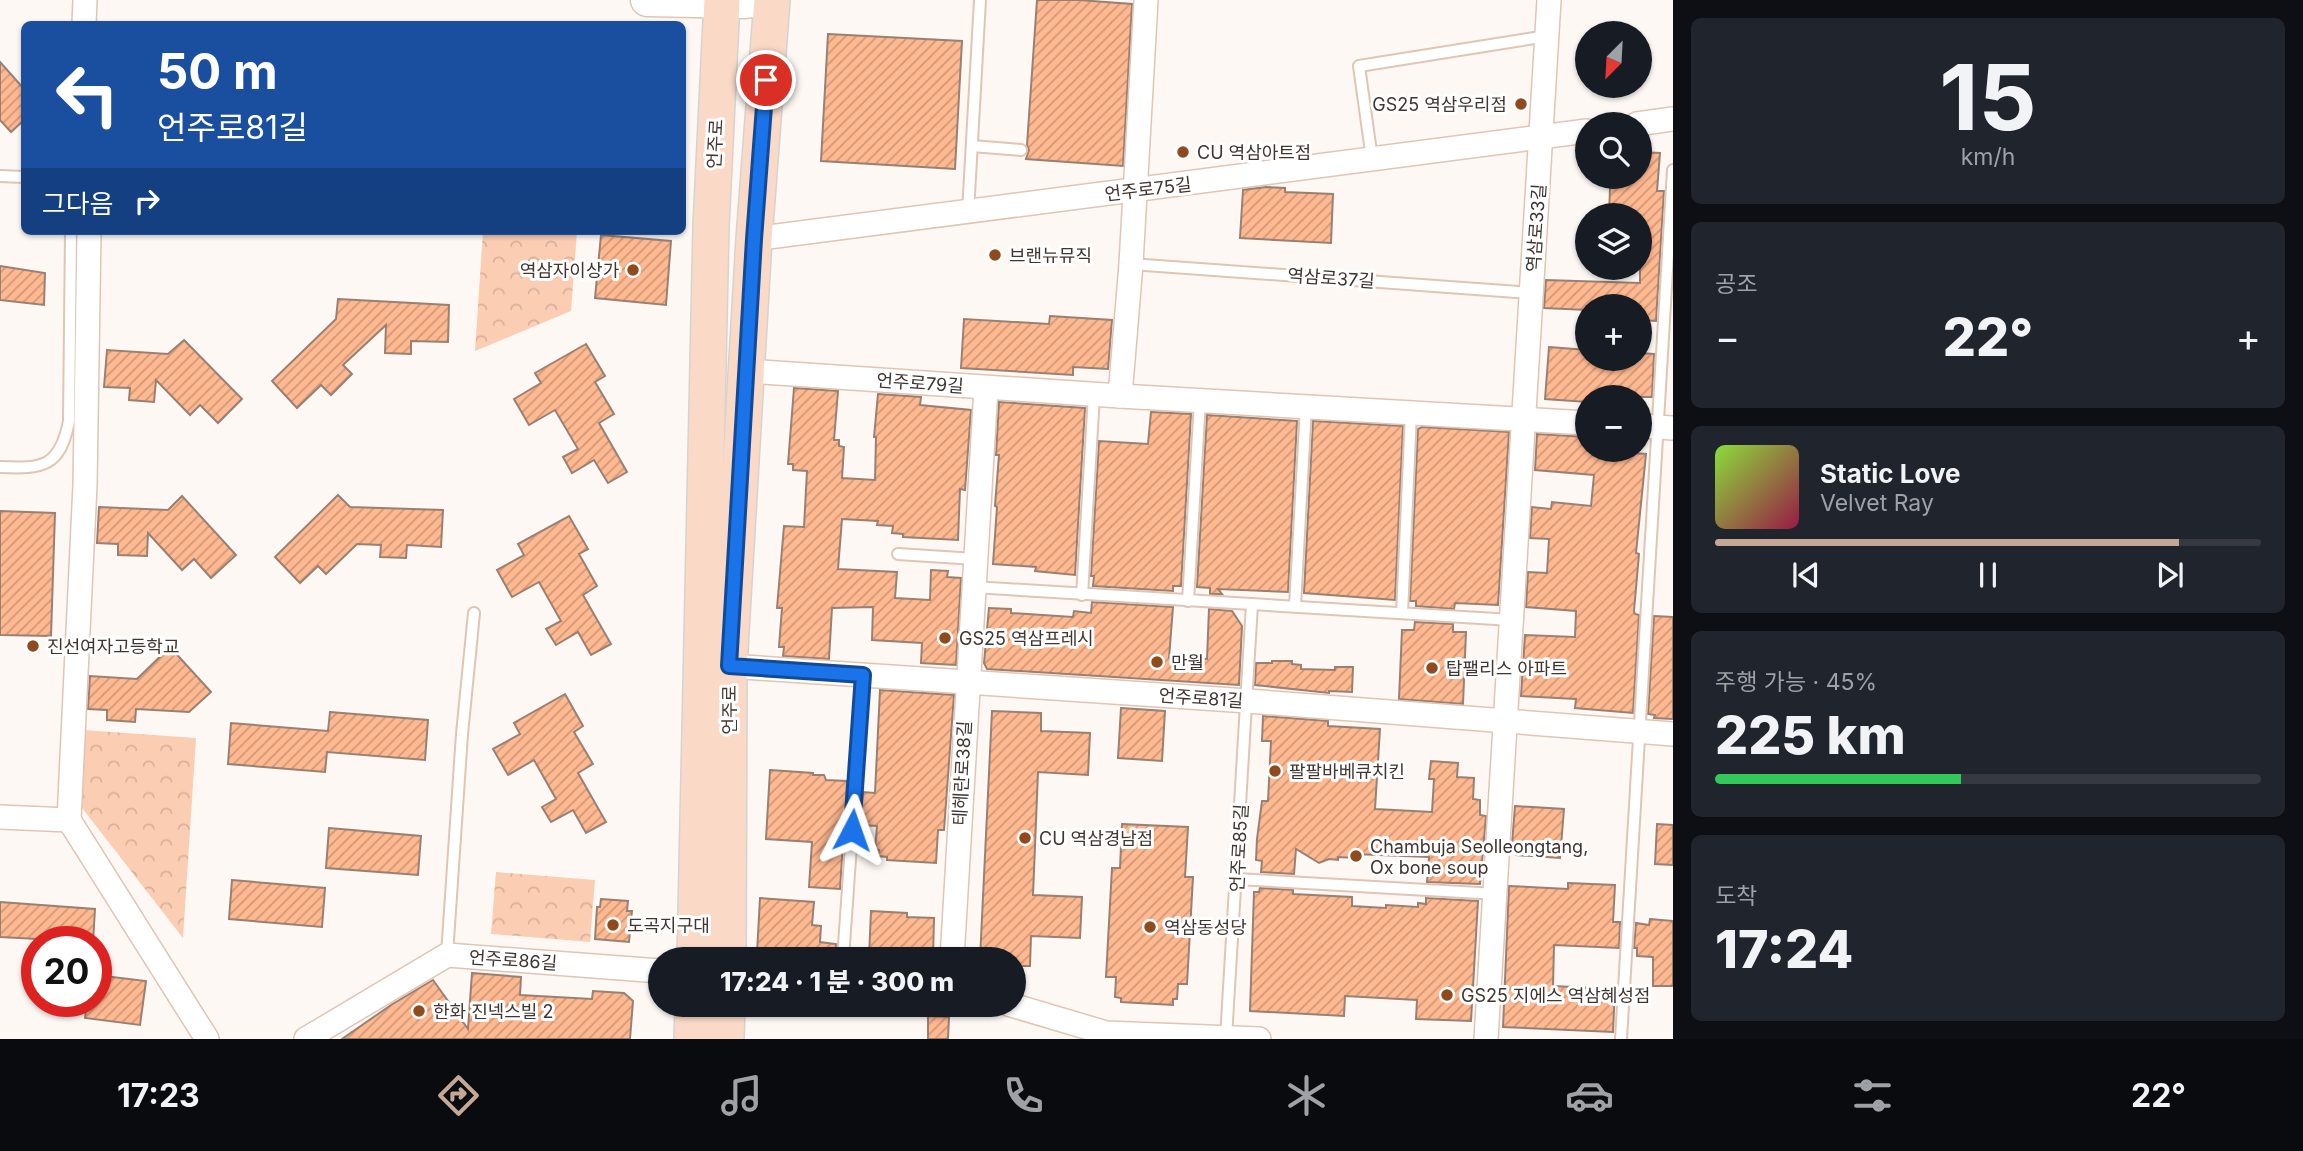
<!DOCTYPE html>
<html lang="ko">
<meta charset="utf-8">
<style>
:root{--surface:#171b24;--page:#20242c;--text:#f1f3f6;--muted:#9ea1a6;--line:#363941;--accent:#c5a795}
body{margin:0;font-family:Inter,"Noto Sans KR",sans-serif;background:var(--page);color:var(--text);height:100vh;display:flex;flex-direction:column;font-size:26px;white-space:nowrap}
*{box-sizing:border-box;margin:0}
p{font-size:23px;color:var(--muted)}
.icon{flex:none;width:38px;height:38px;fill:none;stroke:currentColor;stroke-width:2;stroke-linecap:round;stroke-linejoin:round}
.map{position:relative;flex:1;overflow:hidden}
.panel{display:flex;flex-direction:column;gap:18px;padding:18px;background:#0d0f14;width:630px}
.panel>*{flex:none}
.hud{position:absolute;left:21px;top:21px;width:665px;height:214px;border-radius:10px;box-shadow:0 2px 5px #0004;background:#1a4fa0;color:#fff;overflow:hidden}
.needle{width:46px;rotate:204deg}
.buttons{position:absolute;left:1575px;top:21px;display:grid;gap:14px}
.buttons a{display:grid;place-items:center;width:77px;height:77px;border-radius:50%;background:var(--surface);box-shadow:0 2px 5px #0004;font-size:35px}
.speed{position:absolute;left:21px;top:926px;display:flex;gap:14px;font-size:35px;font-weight:700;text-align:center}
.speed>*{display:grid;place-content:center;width:91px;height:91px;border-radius:50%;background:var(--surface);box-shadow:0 2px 5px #0004;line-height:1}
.speed .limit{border:10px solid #d22;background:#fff;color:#111}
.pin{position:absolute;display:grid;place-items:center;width:60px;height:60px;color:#fff;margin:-30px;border:4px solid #fff;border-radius:50%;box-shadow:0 2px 7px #0007}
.me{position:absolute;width:77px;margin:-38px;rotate:4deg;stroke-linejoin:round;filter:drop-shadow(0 0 5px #0008)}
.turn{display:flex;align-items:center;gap:24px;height:147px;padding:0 21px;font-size:32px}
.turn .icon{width:91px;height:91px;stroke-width:2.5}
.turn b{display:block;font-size:49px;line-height:60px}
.then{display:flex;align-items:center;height:66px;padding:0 21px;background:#0003;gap:14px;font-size:26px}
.big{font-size:52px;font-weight:800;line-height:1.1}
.panel .widget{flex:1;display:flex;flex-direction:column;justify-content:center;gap:10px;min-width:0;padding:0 24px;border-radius:10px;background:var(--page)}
.panel .dial{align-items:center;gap:0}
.dial b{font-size:91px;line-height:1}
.song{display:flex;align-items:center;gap:21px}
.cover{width:84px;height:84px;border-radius:10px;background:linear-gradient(135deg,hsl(90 70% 55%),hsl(340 70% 35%))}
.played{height:7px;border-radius:4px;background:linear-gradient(90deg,var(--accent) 85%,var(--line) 85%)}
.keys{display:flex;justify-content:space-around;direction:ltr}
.heat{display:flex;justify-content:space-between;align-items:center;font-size:38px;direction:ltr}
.charge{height:10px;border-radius:5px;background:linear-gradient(90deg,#34c759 45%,var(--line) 0)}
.trip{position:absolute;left:648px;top:947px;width:378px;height:70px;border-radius:35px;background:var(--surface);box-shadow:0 2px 5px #0004;font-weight:800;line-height:70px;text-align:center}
.menu{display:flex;height:112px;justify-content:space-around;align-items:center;background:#090b0e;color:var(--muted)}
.menu .icon{width:49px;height:49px}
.menu .on{color:var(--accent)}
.menu b{font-size:32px;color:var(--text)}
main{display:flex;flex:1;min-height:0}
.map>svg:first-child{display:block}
.forest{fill:url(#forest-crowns)}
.building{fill:url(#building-hatch);stroke:#998072;stroke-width:2}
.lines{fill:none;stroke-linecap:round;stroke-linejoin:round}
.lane-casing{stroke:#e0c5b5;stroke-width:14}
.street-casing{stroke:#e0c5b5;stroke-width:26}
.secondary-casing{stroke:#e0c5b5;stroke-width:35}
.primary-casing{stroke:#d5d3d1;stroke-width:38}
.lane{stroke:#fff;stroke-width:10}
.street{stroke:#fff;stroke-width:23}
.secondary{stroke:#fff;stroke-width:32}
.primary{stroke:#fadac7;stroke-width:35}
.route-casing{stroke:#114b97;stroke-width:18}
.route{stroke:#1a73e8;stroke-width:12}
.poi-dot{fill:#8f4b1e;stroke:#fff;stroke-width:2.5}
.labels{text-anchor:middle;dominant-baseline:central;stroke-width:6;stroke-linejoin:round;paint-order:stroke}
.poi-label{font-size:18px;fill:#40352f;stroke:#fff;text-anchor:start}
.street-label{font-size:18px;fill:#40352f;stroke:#fff}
</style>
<main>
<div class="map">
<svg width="1673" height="1039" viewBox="0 0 1673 1039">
<defs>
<pattern id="forest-crowns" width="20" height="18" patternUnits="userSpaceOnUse" patternTransform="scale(1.75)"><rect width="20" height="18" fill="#fbcdb3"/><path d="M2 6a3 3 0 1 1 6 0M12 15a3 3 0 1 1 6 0" fill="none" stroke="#d8b19a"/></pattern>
<pattern id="building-hatch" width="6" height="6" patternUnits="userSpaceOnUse" patternTransform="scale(1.75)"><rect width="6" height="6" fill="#ffb991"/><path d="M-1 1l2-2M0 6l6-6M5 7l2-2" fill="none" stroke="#d09777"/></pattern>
</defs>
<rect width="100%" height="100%" fill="#fdf8f4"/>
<g class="forest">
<path d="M 483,231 L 577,231 L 571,311 L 475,351 Z"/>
<path d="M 83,730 L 196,738 L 183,938 L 79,804 Z"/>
<path d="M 496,872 L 595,880 L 590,942 L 491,934 Z"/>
</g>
<g class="building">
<path d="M 1037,0 L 1079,0 L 1132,4 L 1123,166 L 1026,159 L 1029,150 L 1027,145 Z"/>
<path d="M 828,34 L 962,41 L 955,169 L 821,161 Z"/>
<path d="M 0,62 L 24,89 L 24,120 L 11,132 L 0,120 Z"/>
<path d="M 1640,152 L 1660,153 L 1657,191 L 1664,191 L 1656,321 L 1640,320 L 1640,306 L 1587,306 L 1587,310 L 1544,308 L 1546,280 L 1640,283 L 1640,215 L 1609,215 L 1610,188 L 1614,188 L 1615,177 L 1640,177 Z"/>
<path d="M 1266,187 L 1285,188 L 1285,192 L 1333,194 L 1331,243 L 1240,238 L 1243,190 Z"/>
<path d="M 601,235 L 671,241 L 666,305 L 595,298 Z"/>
<path d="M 0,266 L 45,273 L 44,305 L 0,300 Z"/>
<path d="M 338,299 L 449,305 L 448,342 L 411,341 L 411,354 L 385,353 L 386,325 L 343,365 L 352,374 L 331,395 L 321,385 L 297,408 L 272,381 L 336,319 Z"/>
<path d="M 1050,316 L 1112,320 L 1108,369 L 1073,367 L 1073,375 L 961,368 L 964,319 L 1049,324 Z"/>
<path d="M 184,340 L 242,399 L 218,423 L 200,405 L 190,415 L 156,380 L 154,402 L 129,400 L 130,388 L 104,387 L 107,350 L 168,354 Z"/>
<path d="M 586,344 L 605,376 L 595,382 L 614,414 L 599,423 L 627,472 L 608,483 L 594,460 L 572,473 L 563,457 L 578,449 L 555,410 L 529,425 L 514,399 L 541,383 L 535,373 Z"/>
<path d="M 1549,347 L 1587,350 L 1587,359 L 1640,359 L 1640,353 L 1654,354 L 1652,397 L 1587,397 L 1587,402 L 1545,399 Z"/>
<path d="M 794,388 L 838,391 L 834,440 L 839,440 L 839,446 L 844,447 L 842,478 L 875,480 L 876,437 L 874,437 L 878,394 L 921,397 L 920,405 L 971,410 L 965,490 L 960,489 L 958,540 L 903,537 L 903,534 L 892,533 L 893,526 L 877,525 L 878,521 L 842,519 L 838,569 L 897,572 L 895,598 L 930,600 L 931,570 L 948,571 L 947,577 L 961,578 L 956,665 L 921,663 L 922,643 L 872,640 L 873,607 L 832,608 L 829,659 L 783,656 L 784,647 L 779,647 L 782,608 L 777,608 L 784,526 L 804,527 L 807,471 L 793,470 L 793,464 L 788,464 Z"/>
<path d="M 999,402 L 1085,408 L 1075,575 L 1035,571 L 1036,567 L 993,564 L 997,507 L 995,506 L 999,455 L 996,455 Z"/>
<path d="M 1151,412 L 1191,414 L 1181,586 L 1173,586 L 1173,591 L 1093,586 L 1094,576 L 1091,576 L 1099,441 L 1148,444 Z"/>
<path d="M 1207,415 L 1297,421 L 1288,592 L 1218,589 L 1222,594 L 1210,594 L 1210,588 L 1197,587 Z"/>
<path d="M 1313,421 L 1403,426 L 1395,600 L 1304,593 Z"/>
<path d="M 1422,427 L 1509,432 L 1498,605 L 1455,603 L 1454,609 L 1416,606 L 1416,601 L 1410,601 L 1418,429 Z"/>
<path d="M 1537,434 L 1587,437 L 1587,450 L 1646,454 L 1636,553 L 1639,554 L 1634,611 L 1635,614 L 1639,615 L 1633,713 L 1575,708 L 1576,699 L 1521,696 L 1525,635 L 1575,637 L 1576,611 L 1526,607 L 1528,572 L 1547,573 L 1549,539 L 1530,538 L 1532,507 L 1551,509 L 1552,502 L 1591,506 L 1594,475 L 1535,470 Z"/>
<path d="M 338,495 L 350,507 L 443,510 L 441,547 L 407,545 L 406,558 L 380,557 L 381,545 L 357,544 L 326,574 L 318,566 L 300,583 L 275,557 Z"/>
<path d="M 182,496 L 236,555 L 211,578 L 194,559 L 182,570 L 148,533 L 147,556 L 118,555 L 118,544 L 97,543 L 99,507 L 168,510 Z"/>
<path d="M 0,511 L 55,513 L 51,636 L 0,635 Z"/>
<path d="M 569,516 L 588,549 L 579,554 L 597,586 L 583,595 L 611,644 L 591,655 L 578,632 L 556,645 L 546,629 L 561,621 L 539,582 L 512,597 L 497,570 L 524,555 L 518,544 Z"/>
<path d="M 1092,602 L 1173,607 L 1169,658 L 1207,659 L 1209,609 L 1232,611 L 1242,626 L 1239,685 L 987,669 L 984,663 L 989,608 L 1011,609 L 1011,613 L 1073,617 L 1074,611 L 1091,613 Z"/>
<path d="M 1654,616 L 1673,617 L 1673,719 L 1654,718 L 1655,715 L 1648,714 Z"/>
<path d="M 1415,622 L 1453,624 L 1453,632 L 1466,632 L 1463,704 L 1399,699 L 1402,630 L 1414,630 Z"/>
<path d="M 170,647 L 211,692 L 189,712 L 136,709 L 135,722 L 107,720 L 107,710 L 88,709 L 90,676 L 137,679 Z"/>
<path d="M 1272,661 L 1292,661 L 1292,664 L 1301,665 L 1301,669 L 1335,670 L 1335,667 L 1353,667 L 1352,692 L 1329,691 L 1329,693 L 1255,685 L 1256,663 L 1272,663 Z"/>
<path d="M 880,690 L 954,695 L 944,830 L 938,830 L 936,863 L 887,860 L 887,857 L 878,856 L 879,850 L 875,849 L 877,826 L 860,825 L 863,792 L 875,793 Z"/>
<path d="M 565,694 L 583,726 L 574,732 L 593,764 L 578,773 L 606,822 L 586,833 L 573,810 L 551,822 L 542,807 L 556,799 L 534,760 L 508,775 L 493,749 L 520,734 L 514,723 Z"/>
<path d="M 1121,708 L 1165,711 L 1162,761 L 1118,758 Z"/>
<path d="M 992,711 L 1041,713 L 1041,731 L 1090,733 L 1088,775 L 1038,772 L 1033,895 L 1082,897 L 1080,938 L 1031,936 L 1030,966 L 1013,966 L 1013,959 L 980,959 Z"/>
<path d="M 330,712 L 428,720 L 425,760 L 327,752 L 325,772 L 228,764 L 231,723 L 328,731 Z"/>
<path d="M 1263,716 L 1328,721 L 1328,726 L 1380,729 L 1375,809 L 1432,812 L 1434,779 L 1429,779 L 1431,761 L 1458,763 L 1457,777 L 1474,778 L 1473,799 L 1480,800 L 1480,815 L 1486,816 L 1480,884 L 1427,882 L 1429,857 L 1354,854 L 1353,858 L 1338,857 L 1338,860 L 1329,859 L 1319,863 L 1296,849 L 1294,874 L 1261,872 L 1262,861 L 1256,860 L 1257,839 L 1262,801 L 1268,801 L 1271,741 L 1262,741 Z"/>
<path d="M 770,770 L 813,773 L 813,775 L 824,775 L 826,780 L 847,781 L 840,889 L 809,887 L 812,842 L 766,839 Z"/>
<path d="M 1515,806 L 1564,809 L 1560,858 L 1516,855 L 1516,845 L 1512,844 Z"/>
<path d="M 1122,824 L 1188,827 L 1185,877 L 1193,877 L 1187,984 L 1178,984 L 1177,999 L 1173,999 L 1173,1005 L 1121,1002 L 1121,998 L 1115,997 L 1116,977 L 1106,977 L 1112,868 L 1120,868 Z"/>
<path d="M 1657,824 L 1673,825 L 1673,865 L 1655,864 Z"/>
<path d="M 329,828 L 421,836 L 418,875 L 326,868 Z"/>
<path d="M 232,880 L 325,888 L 322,927 L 229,919 Z"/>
<path d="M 1568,883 L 1615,885 L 1613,922 L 1620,922 L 1619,948 L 1554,945 L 1553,986 L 1615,989 L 1613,1032 L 1503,1027 L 1509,886 L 1568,889 Z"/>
<path d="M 1260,888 L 1293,890 L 1293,894 L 1352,897 L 1352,906 L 1386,908 L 1386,905 L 1418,907 L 1418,903 L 1426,904 L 1426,898 L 1478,901 L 1471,1021 L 1416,1019 L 1417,1000 L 1345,996 L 1344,1016 L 1250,1011 L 1254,892 L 1259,892 Z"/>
<path d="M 760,898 L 814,902 L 812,925 L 821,926 L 820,942 L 836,944 L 835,957 L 757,953 Z"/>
<path d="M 601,899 L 628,901 L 627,911 L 632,911 L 629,942 L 595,939 L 597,907 L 600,907 Z"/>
<path d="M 0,902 L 95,909 L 93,942 L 0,937 Z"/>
<path d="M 871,911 L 907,913 L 907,917 L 934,918 L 933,959 L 869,957 Z"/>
<path d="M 1650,919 L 1673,921 L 1673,986 L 1653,986 L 1653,957 L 1637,956 L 1637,948 L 1634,948 L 1636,923 L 1649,925 Z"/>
<path d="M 472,973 L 521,977 L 520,995 L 592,999 L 593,991 L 624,993 L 633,1001 L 630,1039 L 342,1039 L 391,1005 L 433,980 L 468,1029 Z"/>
<path d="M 96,975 L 146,981 L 140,1025 L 85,1018 L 87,1001 L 96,1001 Z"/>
<path d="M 928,1016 L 949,1017 L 948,1039 L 928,1039 Z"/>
</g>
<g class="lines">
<g class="lane-casing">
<g id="lane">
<path d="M 972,146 L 1021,150"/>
<path d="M 1372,159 L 1359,66 L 1547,36"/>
<path d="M 0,176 L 24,177"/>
<path d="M 968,212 L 980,0"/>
<path d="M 1131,264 L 1531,293"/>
<path d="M 0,467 C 43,469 60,467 69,421 L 71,231"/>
<path d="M 898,554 L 975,559"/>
<path d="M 973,587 L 1512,620"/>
<path d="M 1082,595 L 1094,395"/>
<path d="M 1188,601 L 1200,401"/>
<path d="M 1295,606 L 1306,406"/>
<path d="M 1402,613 L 1411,413"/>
<path d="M 1237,879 L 1497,894"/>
<path d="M 447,955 L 462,734 L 474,613"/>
<path d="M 843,959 L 863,675"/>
<path d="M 1226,1038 L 1252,604"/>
<path d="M 1621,1039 L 1673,170"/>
</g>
</g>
<g class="street-casing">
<g id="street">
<path d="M 84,24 L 85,0"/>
<path d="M 1637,124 L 1673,119"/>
<path d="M 754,239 L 1587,131"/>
<path d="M 746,371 L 1120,396 L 1587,423"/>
<path d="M 1120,396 L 1131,264 L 1146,0"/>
<path d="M 1640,426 L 1673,428"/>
<path d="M 729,666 L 1248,701 L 1673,734"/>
<path d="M 0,817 L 69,820"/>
<path d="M 69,820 L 85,485 L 89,231"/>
<path d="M 69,820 L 207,1039"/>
<path d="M 952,959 L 986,388"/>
<path d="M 1008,1004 L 1106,1033 L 1259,1039"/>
<path d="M 306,1039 L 447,955 L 660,971"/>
<path d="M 1486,1039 L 1549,0"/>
</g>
</g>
<g class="secondary-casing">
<path id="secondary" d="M 647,0 L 743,2 L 762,0"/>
</g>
<g class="primary-casing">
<g id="primary">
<path d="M 695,959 L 711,226 L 722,0"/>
<path d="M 728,959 L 729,666 L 754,239 L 772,0"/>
<path d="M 692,1039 L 693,1004"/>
<path d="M 726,1039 L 727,1004"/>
</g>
</g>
<use href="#lane" class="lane"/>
<use href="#street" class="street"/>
<use href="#secondary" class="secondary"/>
<use href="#primary" class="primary"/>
</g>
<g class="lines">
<g class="route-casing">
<path id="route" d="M 766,80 L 754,239 L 729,666 L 863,675 L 852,830"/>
</g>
<use href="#route" class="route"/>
</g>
<g class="poi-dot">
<circle cx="1521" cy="104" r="7"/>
<circle cx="1183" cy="152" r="7"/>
<circle cx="995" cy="255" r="7"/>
<circle cx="633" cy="270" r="7"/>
<circle cx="945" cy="638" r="7"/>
<circle cx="33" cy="646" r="7"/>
<circle cx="1157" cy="662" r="7"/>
<circle cx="1432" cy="668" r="7"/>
<circle cx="1275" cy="771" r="7"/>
<circle cx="1025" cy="838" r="7"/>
<circle cx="1356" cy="856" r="7"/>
<circle cx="613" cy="925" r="7"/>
<circle cx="1150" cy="927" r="7"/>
<circle cx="1447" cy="995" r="7"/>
<circle cx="419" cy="1011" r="7"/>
</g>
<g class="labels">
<g class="poi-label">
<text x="1507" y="104" text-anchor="end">GS25 역삼우리점</text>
<text x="1197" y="152">CU 역삼아트점</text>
<text x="1009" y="255">브랜뉴뮤직</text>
<text x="619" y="270" text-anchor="end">역삼자이상가</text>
<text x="959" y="638">GS25 역삼프레시</text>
<text x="47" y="646">진선여자고등학교</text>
<text x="1171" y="662">만월</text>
<text x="1446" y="668">탑팰리스 아파트</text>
<text x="1289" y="771">팔팔바베큐치킨</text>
<text x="1039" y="838">CU 역삼경남점</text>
<text x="1370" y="846">Chambuja Seolleongtang,<tspan x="1370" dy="21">Ox bone soup</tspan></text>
<text x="627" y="925">도곡지구대</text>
<text x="1164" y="927">역삼동성당</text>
<text x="1461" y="995">GS25 지에스 역삼혜성점</text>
<text x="433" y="1011">한화 진넥스빌 2</text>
</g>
<g class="street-label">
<text transform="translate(715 144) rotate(-87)">언주로</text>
<text transform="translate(1148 189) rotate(-7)">언주로75길</text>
<text transform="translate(1536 228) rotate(-86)">역삼로33길</text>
<text transform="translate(1331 278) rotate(4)">역삼로37길</text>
<text transform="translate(920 383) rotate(4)">언주로79길</text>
<text transform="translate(1201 698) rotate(4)">언주로81길</text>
<text transform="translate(729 710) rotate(-90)">언주로</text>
<text transform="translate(962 773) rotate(-87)">테헤란로38길</text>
<text transform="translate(1239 848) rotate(-87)">언주로85길</text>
<text transform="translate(513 960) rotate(4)">언주로86길</text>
</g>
</g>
</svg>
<div class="buttons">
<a><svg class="needle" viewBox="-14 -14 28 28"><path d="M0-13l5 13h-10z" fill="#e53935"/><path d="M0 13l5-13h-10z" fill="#9ea1a6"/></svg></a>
<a><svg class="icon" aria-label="search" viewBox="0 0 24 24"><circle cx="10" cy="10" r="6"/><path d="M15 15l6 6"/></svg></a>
<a><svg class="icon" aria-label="layers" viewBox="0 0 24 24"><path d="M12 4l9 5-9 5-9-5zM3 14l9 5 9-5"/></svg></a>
<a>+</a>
<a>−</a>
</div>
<div class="speed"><div class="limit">20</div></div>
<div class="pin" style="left:766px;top:80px;background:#d93025"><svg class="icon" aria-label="arrive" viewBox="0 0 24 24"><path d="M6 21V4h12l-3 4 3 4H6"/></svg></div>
<svg class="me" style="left:852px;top:830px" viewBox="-20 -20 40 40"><path d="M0-17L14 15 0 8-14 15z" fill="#1a73e8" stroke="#fff" stroke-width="4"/></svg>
<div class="trip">17:24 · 1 분 · 300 m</div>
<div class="hud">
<div class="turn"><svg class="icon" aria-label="left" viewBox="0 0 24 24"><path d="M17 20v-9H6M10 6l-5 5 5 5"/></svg><div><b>50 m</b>언주로81길</div></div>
<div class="then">그다음<svg class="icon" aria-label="right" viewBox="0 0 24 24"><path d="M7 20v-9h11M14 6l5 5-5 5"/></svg></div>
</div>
</div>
<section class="panel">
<div class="widget dial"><b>15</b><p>km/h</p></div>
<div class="widget"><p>공조</p>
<div class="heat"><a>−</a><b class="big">22°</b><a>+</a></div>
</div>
<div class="widget">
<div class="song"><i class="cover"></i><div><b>Static Love</b><p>Velvet Ray</p></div></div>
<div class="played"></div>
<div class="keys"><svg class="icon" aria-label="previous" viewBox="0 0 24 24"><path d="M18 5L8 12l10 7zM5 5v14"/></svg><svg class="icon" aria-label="pause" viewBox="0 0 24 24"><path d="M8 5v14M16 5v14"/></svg><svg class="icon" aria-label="next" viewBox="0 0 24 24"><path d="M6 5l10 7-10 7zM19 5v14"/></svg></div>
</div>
<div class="widget"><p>주행 가능 · 45%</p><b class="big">225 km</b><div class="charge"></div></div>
<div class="widget"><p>도착</p><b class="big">17:24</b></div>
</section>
</main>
<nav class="menu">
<b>17:23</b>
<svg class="icon on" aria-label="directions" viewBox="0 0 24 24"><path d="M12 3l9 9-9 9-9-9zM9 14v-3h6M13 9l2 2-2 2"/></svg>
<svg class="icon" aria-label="music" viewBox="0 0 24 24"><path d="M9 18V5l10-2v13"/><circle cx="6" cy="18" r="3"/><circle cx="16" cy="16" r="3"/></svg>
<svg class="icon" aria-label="phone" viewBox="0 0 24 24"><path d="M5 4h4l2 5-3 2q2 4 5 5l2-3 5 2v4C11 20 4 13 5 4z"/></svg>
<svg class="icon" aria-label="climate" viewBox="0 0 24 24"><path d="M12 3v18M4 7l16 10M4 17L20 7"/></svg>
<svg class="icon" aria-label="car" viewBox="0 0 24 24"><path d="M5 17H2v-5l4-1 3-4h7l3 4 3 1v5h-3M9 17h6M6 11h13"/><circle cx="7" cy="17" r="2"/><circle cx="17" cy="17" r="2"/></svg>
<svg class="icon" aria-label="filters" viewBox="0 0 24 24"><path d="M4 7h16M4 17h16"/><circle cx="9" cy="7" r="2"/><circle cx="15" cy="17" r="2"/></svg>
<b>22°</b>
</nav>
